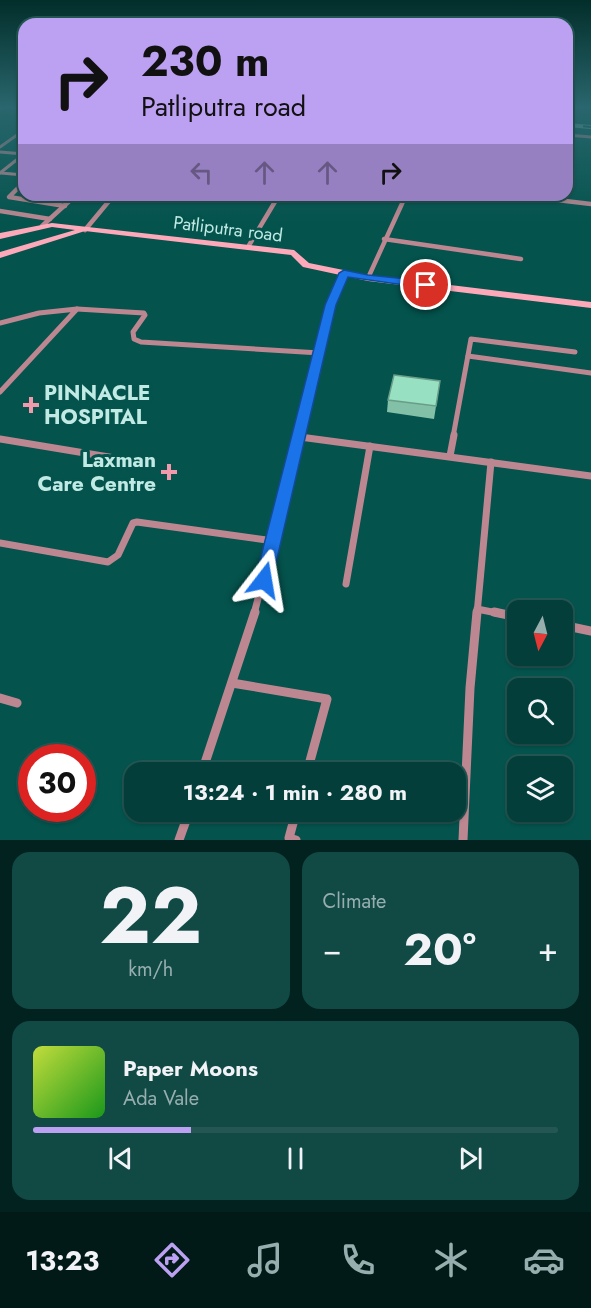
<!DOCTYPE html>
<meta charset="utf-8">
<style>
:root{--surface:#033e3a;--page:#114945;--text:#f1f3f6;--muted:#97aeaf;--line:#245754;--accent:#bca0f2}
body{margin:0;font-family:Jost,sans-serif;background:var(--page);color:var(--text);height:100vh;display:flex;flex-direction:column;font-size:22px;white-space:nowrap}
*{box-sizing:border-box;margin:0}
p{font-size:20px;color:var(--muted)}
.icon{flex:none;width:33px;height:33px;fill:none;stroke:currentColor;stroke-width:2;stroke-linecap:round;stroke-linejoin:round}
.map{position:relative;height:840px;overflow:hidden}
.panel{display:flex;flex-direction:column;gap:12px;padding:12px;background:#022220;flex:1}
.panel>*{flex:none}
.top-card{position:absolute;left:18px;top:18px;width:555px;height:183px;border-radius:18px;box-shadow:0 2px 4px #0004,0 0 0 2px var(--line);background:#bca0f2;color:#111;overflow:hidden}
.needle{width:39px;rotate:187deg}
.tools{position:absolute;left:507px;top:600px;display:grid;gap:12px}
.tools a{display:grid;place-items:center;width:66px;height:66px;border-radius:12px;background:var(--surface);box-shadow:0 2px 4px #0004,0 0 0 2px var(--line);font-size:30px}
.speed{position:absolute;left:18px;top:744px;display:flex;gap:12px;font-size:30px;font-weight:700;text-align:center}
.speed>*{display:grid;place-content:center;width:78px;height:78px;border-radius:50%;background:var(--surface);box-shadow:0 2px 4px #0004,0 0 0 2px var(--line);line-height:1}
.speed .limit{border:9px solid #d22;background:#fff;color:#111}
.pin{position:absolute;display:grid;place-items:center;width:51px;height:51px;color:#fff;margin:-26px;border:3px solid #fff;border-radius:50%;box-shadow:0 2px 6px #0007}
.me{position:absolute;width:66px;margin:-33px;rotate:14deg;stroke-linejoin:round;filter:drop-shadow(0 0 4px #0008)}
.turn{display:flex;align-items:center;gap:21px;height:126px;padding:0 24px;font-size:27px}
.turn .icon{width:78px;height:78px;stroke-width:2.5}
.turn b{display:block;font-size:42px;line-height:51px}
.lanes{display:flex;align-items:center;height:57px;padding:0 24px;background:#0003;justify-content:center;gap:30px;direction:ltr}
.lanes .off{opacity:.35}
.big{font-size:45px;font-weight:700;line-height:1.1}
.panel .tile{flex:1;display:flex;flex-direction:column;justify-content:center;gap:9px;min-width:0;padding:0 21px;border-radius:18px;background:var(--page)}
.panel .dial{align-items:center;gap:0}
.dial b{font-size:78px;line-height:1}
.song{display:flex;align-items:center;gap:18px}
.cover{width:72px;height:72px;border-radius:9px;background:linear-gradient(135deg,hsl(70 70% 55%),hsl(120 70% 35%))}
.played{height:6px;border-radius:3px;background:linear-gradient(90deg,var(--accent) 30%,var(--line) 30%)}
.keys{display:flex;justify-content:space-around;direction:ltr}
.heat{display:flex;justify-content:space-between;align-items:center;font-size:33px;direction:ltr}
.panel .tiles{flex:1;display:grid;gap:12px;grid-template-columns:1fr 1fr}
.tile:last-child{grid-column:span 2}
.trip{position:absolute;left:124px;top:762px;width:342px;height:60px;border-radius:18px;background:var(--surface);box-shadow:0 2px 4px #0004,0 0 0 2px var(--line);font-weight:700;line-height:60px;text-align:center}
.tab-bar{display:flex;height:96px;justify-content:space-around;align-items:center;background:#011917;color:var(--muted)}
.tab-bar .icon{width:42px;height:42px}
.tab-bar .active{color:var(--accent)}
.tab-bar b{font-size:27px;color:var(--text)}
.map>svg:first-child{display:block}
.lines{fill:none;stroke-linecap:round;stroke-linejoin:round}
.street-far4{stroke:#bd8791;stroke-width:3}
.street-far3{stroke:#bd8791;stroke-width:4.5}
.street-far2{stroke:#bd8791;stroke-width:5}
.street-far1{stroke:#bd8791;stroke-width:7}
.street{stroke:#bd8791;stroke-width:9}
.secondary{fill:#fea9ba;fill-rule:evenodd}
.rail-casing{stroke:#84b8b3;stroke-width:4}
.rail{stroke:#04534d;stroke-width:2;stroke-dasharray:8;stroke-linecap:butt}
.wall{fill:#82c1a7}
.building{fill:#97e0c2;stroke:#6a9d88;stroke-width:1.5}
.route{fill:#1a73e8;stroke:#114b97;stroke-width:1.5}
.poi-dot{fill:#f29aac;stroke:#04534d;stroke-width:2}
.labels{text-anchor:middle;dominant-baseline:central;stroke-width:6;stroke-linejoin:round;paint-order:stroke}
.far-street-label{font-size:18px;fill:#c2eae5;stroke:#04534d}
.poi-label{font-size:21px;font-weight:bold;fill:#c2eae5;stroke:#04534d;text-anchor:start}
</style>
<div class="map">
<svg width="591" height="840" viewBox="0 0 591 840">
<rect width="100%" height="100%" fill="#04534d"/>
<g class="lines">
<g class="street-far4">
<path d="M 0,109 L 5,106"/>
<path d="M 567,135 L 591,137"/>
<path d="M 0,147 L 24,130"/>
<path d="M 0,152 L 24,154"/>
<path d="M 0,173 L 24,154"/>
<path d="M 1,173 L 24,175"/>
<path d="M 15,191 L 24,182"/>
</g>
<g class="street-far3">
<path d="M 17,189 L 9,197 L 65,206"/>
<path d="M 515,195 L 591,204"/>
<path d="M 0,211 L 50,219"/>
<path d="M 42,226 L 76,195"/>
<path d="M 85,230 L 114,195"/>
<path d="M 384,239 L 521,259"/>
<path d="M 248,247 L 279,195"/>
<path d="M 368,278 L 406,195"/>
<path d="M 334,299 L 344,273"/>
</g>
<g class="street-far2">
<path d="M 77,309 L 144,313 L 145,315 L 133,332 L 134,339 L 141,342 L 320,353"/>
<path d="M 0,323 L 39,313 L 77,309 L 0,392"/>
<path d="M 468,356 L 591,373"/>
<path d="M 300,437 L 334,297"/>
<path d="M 453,437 L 471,339 L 575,352"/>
</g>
<g class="street-far1">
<path d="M 0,439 L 139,462"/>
<path d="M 450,456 L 454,435"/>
<path d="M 0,543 L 108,562 L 118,555 L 133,523 L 137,522 L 274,541"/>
<path d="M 346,584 L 370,446"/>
<path d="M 477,609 L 502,614"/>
<path d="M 254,614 L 300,437 L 591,476"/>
<path d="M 477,614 L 491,462"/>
</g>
<g class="street">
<path d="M 494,612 L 518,617"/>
<path d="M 562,625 L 591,631"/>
<path d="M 232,683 L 327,699 L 307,772"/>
<path d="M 0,698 L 17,703"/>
<path d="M 202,772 L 255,612"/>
<path d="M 296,812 L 289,838 L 296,840"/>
<path d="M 179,840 L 189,812"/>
<path d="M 463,840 L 470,688 L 477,612"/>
</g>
<path class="secondary" d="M 52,223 L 294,250 L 309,263 L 368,275 L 591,302 L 591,308 L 368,281 L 303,267 L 291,255 L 85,231 L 0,258 L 0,252 L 75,230 L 52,227 L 0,239 L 0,233 Z"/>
<g class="rail-casing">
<path id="rail" d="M 567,125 L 591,127"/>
</g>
<use href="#rail" class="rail"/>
</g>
<path class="wall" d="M 440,381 L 434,419 L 387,412 L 388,400 Z"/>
<path class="building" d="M 394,375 L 440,381 L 436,406 L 388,400 Z"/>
<linearGradient id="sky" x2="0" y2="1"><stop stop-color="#022e2a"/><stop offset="0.48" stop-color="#29666d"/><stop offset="1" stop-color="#29666d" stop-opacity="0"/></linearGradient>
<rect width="591" height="223" fill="url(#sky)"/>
<path class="route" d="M 344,270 L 368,275 L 426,281 L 431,285 L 426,288 L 348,277 L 336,305 L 272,580 L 270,585 L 264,587 L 258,585 L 255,580 L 325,305 L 339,273 Z"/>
<g class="poi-dot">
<path d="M28 396h6v6h6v6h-6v6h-6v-6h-6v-6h6z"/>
<path d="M166 463h6v6h6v6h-6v6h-6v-6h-6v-6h6z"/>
</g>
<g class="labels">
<g class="far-street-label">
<text transform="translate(228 229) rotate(7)">Patliputra road</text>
</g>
<g class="poi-label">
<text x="44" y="393">PINNACLE<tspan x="44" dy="24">HOSPITAL</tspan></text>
<text x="156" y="460" text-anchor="end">Laxman<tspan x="156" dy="24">Care Centre</tspan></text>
</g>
</g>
</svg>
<div class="tools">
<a><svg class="needle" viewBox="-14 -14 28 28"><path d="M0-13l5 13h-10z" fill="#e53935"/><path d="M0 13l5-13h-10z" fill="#97aeaf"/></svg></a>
<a><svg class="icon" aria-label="search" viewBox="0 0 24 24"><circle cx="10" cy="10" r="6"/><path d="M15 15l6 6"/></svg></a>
<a><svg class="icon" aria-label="layers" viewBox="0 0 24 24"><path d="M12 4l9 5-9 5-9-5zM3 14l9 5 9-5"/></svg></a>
</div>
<div class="speed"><div class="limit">30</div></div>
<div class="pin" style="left:426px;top:285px;background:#d93025"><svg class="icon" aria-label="arrive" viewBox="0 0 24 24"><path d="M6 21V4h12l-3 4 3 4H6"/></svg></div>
<svg class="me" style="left:264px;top:580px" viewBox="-20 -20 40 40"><path d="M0-17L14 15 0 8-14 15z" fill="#1a73e8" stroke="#fff" stroke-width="4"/></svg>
<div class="trip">13:24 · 1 min · 280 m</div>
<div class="top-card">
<div class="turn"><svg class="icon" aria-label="right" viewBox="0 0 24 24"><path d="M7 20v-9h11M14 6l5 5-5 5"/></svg><div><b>230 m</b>Patliputra road</div></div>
<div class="lanes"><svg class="icon off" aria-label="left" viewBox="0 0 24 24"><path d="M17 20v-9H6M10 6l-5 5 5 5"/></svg><svg class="icon off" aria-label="ahead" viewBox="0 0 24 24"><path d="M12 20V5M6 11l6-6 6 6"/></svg><svg class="icon off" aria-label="ahead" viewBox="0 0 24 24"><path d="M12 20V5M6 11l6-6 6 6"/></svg><svg class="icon" aria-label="right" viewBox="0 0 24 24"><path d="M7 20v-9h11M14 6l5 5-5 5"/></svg></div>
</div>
</div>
<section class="panel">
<div class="tiles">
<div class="tile dial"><b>22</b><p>km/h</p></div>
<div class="tile"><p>Climate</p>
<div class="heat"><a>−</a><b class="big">20°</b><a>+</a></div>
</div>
<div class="tile">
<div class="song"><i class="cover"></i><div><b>Paper Moons</b><p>Ada Vale</p></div></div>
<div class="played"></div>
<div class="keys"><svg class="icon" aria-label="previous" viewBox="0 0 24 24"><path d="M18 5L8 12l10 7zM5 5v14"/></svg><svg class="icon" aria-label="pause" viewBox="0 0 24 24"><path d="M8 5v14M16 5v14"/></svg><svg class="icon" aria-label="next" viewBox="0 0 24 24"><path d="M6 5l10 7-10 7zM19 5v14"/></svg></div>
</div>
</div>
</section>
<nav class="tab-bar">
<b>13:23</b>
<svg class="icon active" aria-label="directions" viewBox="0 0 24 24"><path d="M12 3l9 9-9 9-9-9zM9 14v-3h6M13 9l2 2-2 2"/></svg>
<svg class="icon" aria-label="music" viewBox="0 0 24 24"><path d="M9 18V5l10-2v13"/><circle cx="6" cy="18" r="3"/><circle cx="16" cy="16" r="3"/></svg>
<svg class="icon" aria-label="phone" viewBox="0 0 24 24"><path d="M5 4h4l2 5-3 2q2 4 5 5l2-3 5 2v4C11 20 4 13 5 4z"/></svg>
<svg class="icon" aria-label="climate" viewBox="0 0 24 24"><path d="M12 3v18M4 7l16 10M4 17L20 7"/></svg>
<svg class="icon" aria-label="car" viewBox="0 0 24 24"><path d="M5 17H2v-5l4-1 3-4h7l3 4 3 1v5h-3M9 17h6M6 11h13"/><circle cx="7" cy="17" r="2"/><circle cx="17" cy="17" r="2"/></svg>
</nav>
